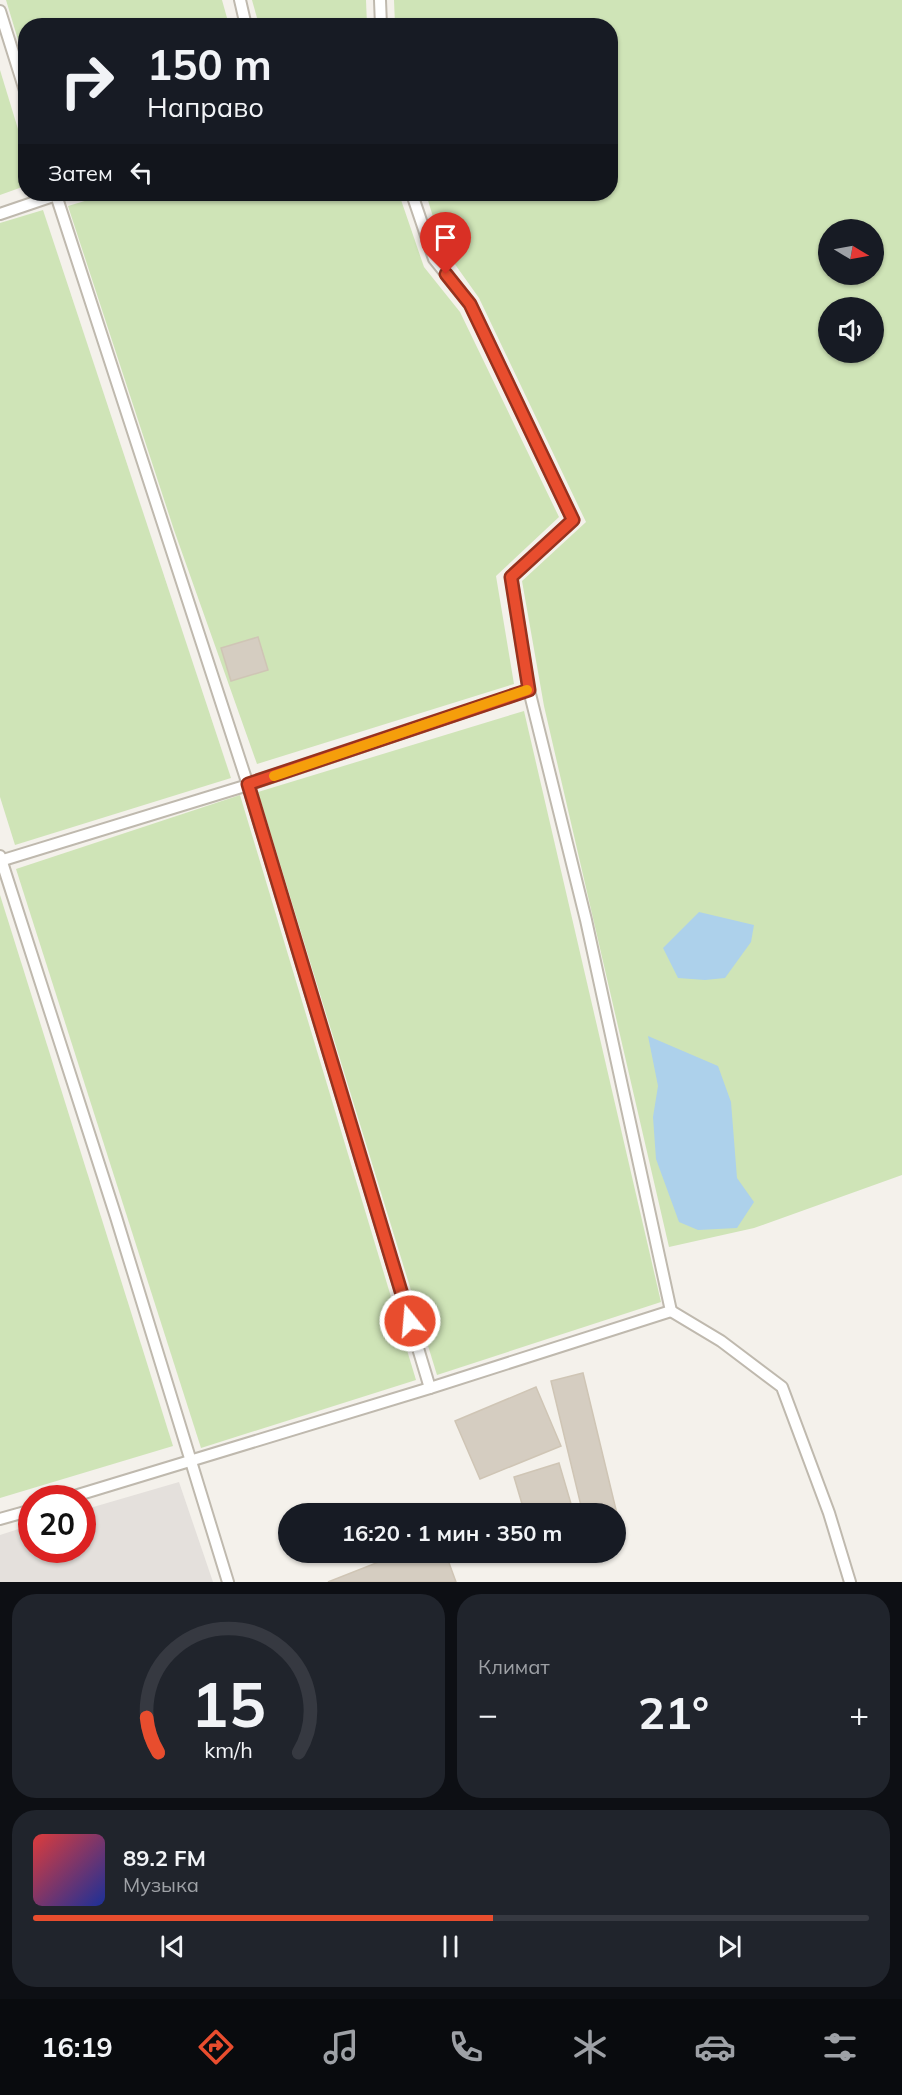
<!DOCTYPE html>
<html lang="ru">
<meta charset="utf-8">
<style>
:root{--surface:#171b24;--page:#20242c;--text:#f1f3f6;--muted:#9ea1a6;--line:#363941;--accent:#e84d2e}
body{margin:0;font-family:Mulish,sans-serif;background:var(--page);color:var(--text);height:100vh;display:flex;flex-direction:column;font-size:22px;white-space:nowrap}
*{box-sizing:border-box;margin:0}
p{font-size:20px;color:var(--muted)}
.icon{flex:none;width:33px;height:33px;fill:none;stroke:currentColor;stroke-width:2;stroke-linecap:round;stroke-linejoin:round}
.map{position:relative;height:1582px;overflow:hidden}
.details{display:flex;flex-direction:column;gap:12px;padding:12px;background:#0d0f14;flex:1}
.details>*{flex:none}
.hud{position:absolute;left:18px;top:18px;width:600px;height:183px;border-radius:24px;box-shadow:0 2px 4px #0004;background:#171b24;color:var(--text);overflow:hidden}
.needle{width:39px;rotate:100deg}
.tools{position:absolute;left:818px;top:219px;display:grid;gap:12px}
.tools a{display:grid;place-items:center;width:66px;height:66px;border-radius:50%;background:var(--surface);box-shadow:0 2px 4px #0004;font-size:30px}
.speed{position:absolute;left:18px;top:1485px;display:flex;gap:12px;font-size:30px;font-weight:700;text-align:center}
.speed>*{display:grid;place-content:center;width:78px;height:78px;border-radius:50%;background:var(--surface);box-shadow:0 2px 4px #0004;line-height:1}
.speed .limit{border:9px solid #d22;background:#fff;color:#111}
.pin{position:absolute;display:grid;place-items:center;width:51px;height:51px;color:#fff;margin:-62px -26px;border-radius:50% 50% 50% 0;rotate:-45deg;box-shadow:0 0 6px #0007}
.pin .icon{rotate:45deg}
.me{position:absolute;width:66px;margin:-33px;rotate:343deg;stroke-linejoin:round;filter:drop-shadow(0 0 4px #0008)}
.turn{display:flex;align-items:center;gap:21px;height:126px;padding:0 30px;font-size:27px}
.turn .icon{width:78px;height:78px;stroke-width:2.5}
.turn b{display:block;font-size:42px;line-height:51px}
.then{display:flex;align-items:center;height:57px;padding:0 30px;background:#0003;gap:12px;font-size:22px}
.big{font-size:45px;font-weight:700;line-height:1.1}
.details .widget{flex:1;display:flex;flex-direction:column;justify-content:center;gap:9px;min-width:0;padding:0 21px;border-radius:24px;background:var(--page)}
.details .dial{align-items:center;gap:0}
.dial svg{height:156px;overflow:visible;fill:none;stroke:var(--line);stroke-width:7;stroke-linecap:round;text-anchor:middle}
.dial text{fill:var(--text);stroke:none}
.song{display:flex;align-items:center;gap:18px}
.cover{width:72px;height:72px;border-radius:9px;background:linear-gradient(135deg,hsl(0 70% 55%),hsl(230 70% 35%))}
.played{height:6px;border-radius:3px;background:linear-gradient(90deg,var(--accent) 55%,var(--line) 55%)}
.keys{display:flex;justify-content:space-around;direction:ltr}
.heat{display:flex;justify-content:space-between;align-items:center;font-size:33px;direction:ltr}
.details .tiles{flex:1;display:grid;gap:12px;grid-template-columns:1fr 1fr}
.widget:last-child{grid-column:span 2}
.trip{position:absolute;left:278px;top:1503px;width:348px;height:60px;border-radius:30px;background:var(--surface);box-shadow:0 2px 4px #0004;font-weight:700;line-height:60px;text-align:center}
.tab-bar{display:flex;height:96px;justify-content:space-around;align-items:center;background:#090b0e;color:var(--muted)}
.tab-bar .icon{width:42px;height:42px}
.tab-bar .on{color:var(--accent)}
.tab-bar b{font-size:27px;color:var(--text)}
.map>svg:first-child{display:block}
.industrial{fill:#e4e0dc}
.green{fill:#cfe4b7;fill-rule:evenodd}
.water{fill:#add1eb}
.building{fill:#d5cdc1;stroke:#cfc5b5;stroke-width:1.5}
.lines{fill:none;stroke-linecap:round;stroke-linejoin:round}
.service-casing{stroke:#bfb9ae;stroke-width:14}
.service{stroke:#fff;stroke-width:10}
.route-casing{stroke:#97321e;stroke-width:15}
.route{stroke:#e84d2e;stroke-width:10}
.slow{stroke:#f59e0b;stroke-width:10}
</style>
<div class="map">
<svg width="902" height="1582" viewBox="0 0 902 1582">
<rect width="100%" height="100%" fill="#f4f1eb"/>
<path class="industrial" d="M 179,1482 L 213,1582 L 0,1582 L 0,1535 L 31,1525 L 32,1550 L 82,1550 L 83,1510 Z"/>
<g class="green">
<path d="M 6,0 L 222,0 L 229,25 L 26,26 L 25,63 Z"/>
<path d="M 252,0 L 366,0 L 367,25 L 259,25 Z"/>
<path d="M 394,0 L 902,0 L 902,1175 L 754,1228 L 669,1247 L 544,706 L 522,581 L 586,522 L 479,298 L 442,246 L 426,194 L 610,194 L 610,26 L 395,25 ZM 828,230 L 873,230 L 873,274 L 828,274 ZM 828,308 L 873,308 L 873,352 L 828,352 Z"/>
<path d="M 0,70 L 25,152 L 25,186 L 0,195 Z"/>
<path d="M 108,194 L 399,194 L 424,267 L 460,312 L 559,517 L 496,576 L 514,684 L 257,764 L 174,530 L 68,206 Z"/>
<path d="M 43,210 L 231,778 L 15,845 L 0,797 L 0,223 Z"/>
<path d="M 524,711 L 661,1302 L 437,1375 L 258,792 Z"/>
<path d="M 240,795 L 416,1380 L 201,1448 L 16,869 Z"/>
<path d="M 0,895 L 173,1446 L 0,1498 Z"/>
</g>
<g class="water">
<path d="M 699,912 L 754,925 L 751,942 L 725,978 L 705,980 L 678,978 L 663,948 Z"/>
<path d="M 648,1036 L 718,1066 L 731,1102 L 737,1178 L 754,1202 L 737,1228 L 698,1230 L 679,1222 L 656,1159 L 653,1117 L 658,1086 Z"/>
</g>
<g class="building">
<path d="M 258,637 L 268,670 L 231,681 L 221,648 Z"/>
<path d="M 583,1373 L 618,1518 L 615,1519 L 615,1514 L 583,1514 L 551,1381 Z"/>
<path d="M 536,1387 L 561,1446 L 480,1479 L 455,1421 Z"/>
<path d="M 559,1463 L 574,1514 L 525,1514 L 514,1477 Z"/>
<path d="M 404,1552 L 445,1552 L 456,1582 L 328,1582 Z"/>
</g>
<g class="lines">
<g class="service-casing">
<g id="service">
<path d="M 240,0 L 246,26"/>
<path d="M 380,0 L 381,26"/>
<path d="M 0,11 L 26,94"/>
<path d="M 64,194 L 56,195 L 248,785 L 529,690"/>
<path d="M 0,214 L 56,195 L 56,194"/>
<path d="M 0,856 L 116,1217 L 228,1582"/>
<path d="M 0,861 L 248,785 L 430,1388"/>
<path d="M 671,1311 L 721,1341 L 782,1387 L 829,1513 L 850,1582"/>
<path d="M 68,1498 L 430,1388 L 671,1311 L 586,920 L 529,690 L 511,577 L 573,520 L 470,304 L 434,259 L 412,194"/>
<path d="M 0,1519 L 32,1510"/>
</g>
</g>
<use href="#service" class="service"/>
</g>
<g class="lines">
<g class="route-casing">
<path id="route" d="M 410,1321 L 248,784 L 529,690 L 511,577 L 573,520 L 470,304 L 446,274"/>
</g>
<use href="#route" class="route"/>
<path class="slow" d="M 274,776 L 527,690"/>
</g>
</svg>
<div class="tools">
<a><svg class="needle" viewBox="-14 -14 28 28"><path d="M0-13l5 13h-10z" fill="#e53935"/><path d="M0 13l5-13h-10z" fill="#9ea1a6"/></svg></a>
<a><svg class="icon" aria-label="sound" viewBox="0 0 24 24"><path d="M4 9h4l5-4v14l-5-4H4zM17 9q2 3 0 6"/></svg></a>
</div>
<div class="speed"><div class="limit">20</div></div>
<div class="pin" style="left:446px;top:274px;background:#d93025"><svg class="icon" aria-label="arrive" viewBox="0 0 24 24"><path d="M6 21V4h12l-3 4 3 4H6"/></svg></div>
<svg class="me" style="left:410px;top:1321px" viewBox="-20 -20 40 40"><circle r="17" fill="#e84d2e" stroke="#fff" stroke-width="3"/><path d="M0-11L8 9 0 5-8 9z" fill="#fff"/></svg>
<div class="trip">16:20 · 1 мин · 350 m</div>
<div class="hud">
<div class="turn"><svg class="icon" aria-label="right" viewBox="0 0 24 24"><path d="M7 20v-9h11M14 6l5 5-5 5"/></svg><div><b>150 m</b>Направо</div></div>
<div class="then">Затем<svg class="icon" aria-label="left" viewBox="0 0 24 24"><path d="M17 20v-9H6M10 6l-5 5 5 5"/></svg></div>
</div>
</div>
<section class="details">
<div class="tiles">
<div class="widget dial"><svg viewBox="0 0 100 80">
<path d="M14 69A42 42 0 1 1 86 69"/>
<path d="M14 69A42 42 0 0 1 8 51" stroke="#e84d2e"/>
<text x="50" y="56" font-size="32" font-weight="700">15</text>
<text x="50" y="72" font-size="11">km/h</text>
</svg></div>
<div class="widget"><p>Климат</p>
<div class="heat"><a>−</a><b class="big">21°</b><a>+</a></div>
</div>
<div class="widget">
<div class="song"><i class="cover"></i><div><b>89.2 FM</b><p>Музыка</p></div></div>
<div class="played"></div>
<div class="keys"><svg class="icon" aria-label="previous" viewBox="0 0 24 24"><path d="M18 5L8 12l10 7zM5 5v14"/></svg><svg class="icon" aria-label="pause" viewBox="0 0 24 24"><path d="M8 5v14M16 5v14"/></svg><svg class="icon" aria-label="next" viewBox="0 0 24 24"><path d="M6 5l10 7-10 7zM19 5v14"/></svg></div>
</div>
</div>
</section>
<nav class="tab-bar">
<b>16:19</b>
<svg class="icon on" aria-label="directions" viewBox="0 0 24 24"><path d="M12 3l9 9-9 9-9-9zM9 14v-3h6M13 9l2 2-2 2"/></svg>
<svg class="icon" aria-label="music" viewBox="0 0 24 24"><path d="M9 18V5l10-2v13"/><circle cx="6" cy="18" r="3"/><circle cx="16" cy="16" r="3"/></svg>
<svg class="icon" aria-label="phone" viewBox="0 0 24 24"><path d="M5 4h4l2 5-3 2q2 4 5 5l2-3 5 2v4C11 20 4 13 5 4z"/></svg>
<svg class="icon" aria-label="climate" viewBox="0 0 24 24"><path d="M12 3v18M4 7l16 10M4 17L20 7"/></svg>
<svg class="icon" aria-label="car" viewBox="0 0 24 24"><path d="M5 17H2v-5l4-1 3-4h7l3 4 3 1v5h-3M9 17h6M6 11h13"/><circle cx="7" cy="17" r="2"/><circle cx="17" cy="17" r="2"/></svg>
<svg class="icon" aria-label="filters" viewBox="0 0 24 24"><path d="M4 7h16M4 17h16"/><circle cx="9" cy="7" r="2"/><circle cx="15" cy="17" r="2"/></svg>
</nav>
